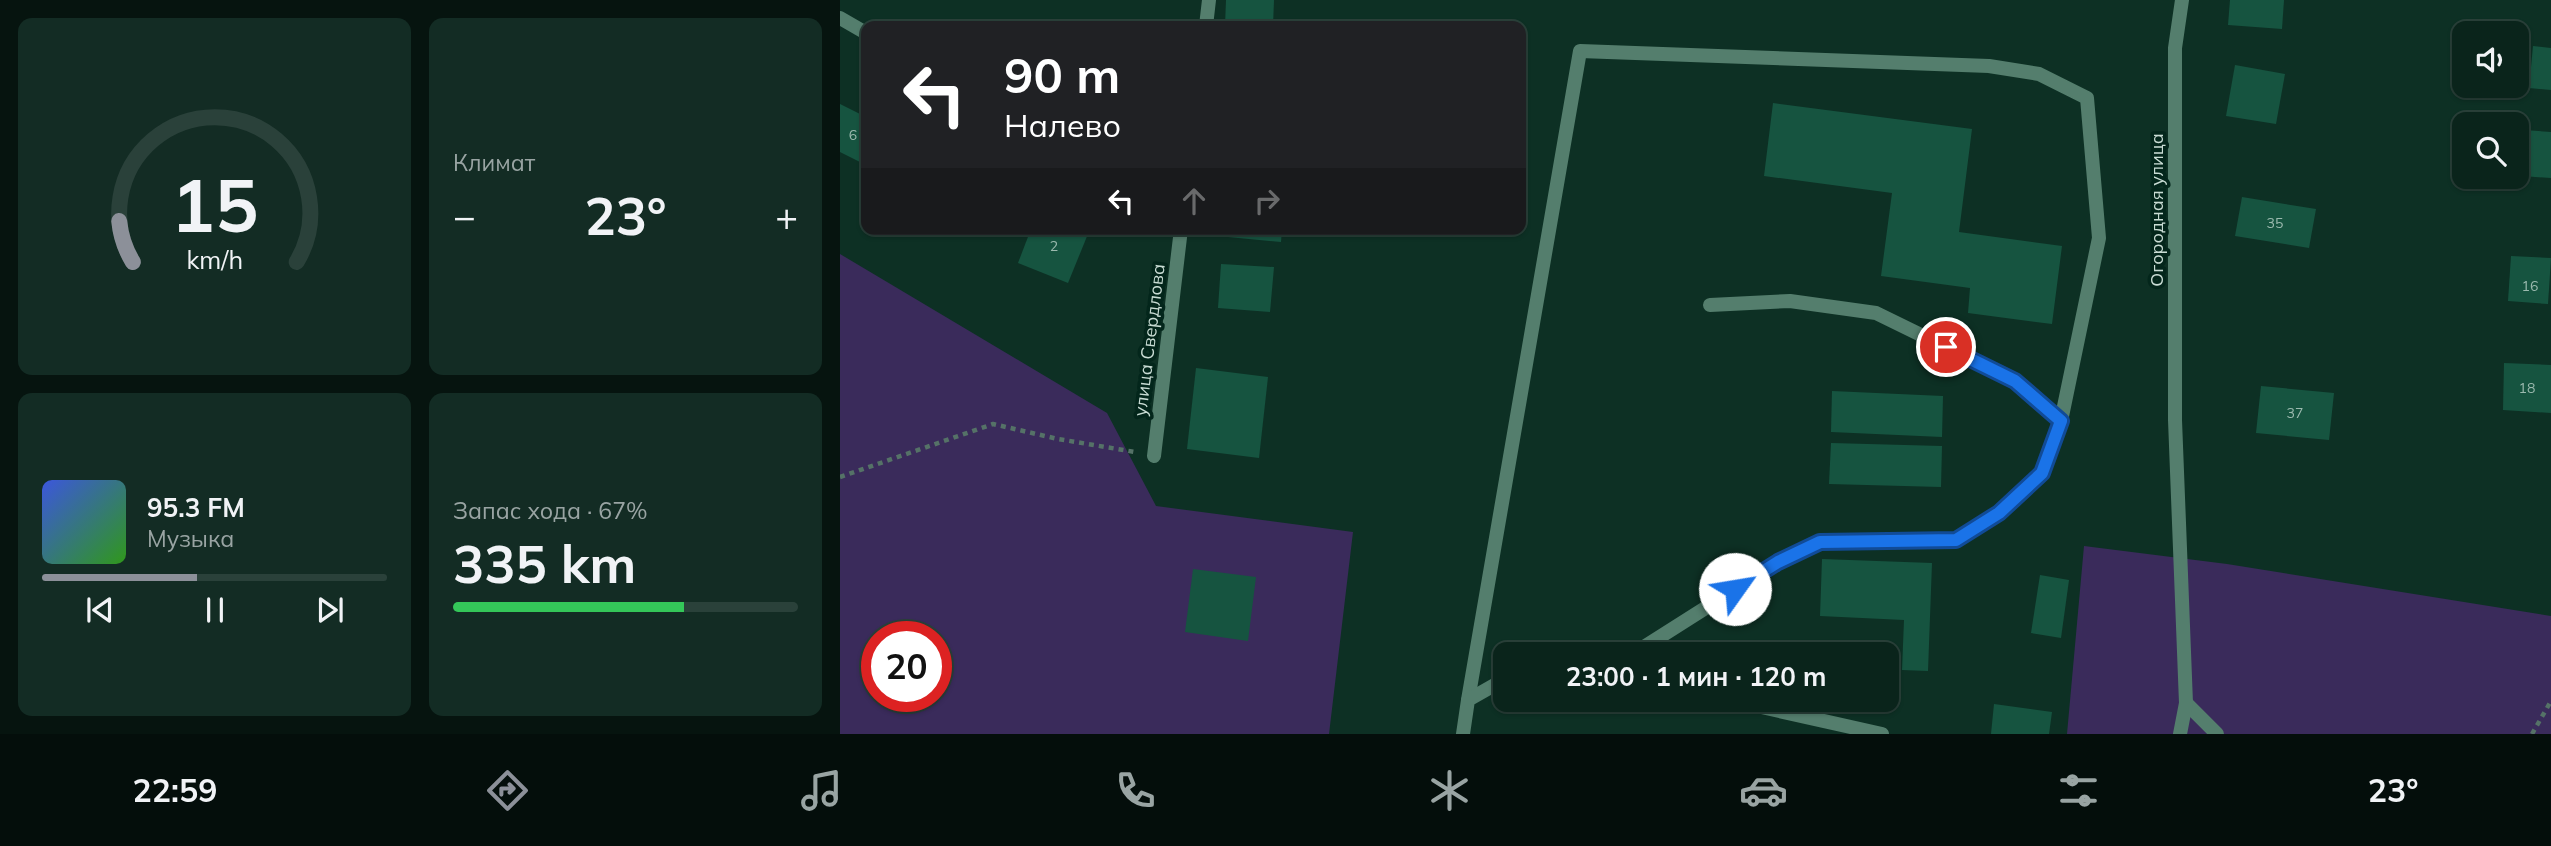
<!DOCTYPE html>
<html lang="ru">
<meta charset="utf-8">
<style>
:root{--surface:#0a241b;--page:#132c24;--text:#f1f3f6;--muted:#99a4a3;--line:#2a413a;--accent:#8c9099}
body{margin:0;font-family:Mulish,sans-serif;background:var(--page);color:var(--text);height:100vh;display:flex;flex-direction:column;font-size:26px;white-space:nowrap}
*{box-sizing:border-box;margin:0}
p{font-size:23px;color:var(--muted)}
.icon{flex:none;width:38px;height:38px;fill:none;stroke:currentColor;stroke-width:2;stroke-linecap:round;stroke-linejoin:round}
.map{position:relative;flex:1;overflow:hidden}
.sheet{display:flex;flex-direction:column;gap:18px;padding:18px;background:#06140f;width:840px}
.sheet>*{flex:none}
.top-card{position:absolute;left:21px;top:21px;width:665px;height:214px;border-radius:14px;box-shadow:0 2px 5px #0004,0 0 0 2px var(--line);background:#202124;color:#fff;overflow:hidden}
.fabs{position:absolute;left:1612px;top:21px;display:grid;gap:14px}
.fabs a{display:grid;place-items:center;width:77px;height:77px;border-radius:14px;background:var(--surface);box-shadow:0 2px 5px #0004,0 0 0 2px var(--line);font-size:35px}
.speed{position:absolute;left:21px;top:621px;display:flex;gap:14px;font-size:35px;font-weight:700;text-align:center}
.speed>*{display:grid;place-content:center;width:91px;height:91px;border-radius:50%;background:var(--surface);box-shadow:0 2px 5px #0004,0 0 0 2px var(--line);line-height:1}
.speed .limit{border:10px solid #d22;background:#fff;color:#111}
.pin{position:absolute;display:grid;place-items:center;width:60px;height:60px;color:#fff;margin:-30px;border:4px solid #fff;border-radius:50%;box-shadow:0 2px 7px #0007}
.me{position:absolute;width:77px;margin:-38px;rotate:58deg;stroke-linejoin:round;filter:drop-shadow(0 0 5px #0008)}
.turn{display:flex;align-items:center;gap:24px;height:147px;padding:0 28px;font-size:32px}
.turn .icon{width:91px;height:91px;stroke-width:2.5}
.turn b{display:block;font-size:49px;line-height:60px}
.lanes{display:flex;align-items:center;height:66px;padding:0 28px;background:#0003;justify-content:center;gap:35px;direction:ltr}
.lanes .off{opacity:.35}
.big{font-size:52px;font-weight:700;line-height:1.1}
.sheet .widget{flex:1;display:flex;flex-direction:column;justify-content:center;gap:10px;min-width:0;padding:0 24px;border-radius:14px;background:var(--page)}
.sheet .dial{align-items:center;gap:0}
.dial svg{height:182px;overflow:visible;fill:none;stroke:var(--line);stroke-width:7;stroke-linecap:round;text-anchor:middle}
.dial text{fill:var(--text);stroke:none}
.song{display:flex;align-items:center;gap:21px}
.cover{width:84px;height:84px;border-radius:10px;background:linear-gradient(135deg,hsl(230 70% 55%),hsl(110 70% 35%))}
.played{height:7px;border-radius:4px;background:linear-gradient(90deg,var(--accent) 45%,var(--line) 45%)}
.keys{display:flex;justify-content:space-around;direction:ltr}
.heat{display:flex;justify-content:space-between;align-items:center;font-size:38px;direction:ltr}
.charge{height:10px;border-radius:5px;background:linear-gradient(90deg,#34c759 67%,var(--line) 0)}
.sheet .tiles{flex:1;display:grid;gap:18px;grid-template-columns:repeat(2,1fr)}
.trip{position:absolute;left:653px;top:642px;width:406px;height:70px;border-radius:14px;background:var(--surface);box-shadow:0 2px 5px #0004,0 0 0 2px var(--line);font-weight:700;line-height:70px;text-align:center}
.dock{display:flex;height:112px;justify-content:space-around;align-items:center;background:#040e0b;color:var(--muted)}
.dock .icon{width:49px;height:49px}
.dock .current{color:var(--accent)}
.dock b{font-size:32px;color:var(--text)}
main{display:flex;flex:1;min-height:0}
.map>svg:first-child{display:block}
.green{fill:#3a2b5b;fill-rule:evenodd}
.building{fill:#165440}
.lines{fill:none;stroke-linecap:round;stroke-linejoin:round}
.path{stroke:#557267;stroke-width:4.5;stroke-dasharray:5 5;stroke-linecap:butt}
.lane{stroke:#547e6d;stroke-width:14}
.street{stroke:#547e6d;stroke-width:14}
.route-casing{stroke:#114b97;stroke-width:18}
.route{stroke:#1a73e8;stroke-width:12}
.labels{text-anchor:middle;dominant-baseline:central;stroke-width:7;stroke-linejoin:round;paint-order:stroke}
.number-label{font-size:14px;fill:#9cbaaf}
.street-label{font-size:18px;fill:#c9dcd4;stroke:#03261b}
</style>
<main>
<section class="sheet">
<div class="tiles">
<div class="widget dial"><svg viewBox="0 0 100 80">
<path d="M14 69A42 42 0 1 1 86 69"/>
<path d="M14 69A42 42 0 0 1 8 51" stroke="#8c9099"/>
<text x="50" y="56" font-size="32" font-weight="700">15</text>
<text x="50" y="72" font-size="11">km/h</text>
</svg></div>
<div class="widget"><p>Климат</p>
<div class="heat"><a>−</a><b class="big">23°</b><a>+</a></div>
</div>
<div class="widget">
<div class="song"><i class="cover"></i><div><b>95.3 FM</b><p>Музыка</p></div></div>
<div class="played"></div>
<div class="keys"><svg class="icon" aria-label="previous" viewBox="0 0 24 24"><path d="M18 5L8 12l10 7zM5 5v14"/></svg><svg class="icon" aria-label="pause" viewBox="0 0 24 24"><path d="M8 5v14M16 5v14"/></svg><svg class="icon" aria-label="next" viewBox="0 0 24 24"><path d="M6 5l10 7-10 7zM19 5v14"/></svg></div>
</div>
<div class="widget"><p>Запас хода · 67%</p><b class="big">335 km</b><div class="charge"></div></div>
</div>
</section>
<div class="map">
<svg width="1711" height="734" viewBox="0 0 1711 734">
<rect width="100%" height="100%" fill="#0d3024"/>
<g class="green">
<path d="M 0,254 L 267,413 L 316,506 L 513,532 L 489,734 L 0,734 ZM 37,637 L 96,637 L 96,696 L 37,696 Z"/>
<path d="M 1244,546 L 1387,564 L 1711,616 L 1711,734 L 1227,734 Z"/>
</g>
<g class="building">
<path d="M 386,0 L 434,0 L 433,26 L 385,26 Z"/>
<path d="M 1390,0 L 1444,0 L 1442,29 L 1388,25 Z"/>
<path d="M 1693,46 L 1711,48 L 1711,90 L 1689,88 Z"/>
<path d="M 1395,65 L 1445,74 L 1436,124 L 1386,116 Z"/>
<path d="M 933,103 L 1132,129 L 1119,232 L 1222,246 L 1212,324 L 1128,313 L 1130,288 L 1041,276 L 1052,193 L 924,176 Z"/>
<path d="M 0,104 L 26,117 L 26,165 L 0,152 Z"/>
<path d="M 1684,130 L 1711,132 L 1711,178 L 1682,176 Z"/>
<path d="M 1402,197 L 1476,209 L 1469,248 L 1395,236 Z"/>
<path d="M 191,229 L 250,229 L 228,283 L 178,263 Z"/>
<path d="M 389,229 L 442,229 L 441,242 L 388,237 Z"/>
<path d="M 1671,256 L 1711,258 L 1708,304 L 1668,301 Z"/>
<path d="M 381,264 L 434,267 L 430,312 L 378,308 Z"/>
<path d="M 1664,363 L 1711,365 L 1711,413 L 1663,410 Z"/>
<path d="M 356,368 L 428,377 L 419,458 L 347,449 Z"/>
<path d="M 1421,386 L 1494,393 L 1489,440 L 1416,433 Z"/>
<path d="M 992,391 L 1103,396 L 1102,437 L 991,432 Z"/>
<path d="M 991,443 L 1102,446 L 1101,487 L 989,484 Z"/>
<path d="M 982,559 L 1092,563 L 1088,671 L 1062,670 L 1064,620 L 980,616 Z"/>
<path d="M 353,569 L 416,577 L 408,641 L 345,632 Z"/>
<path d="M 1200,575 L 1229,580 L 1221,638 L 1191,633 Z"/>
<path d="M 1154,704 L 1212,712 L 1209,734 L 1151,734 Z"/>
</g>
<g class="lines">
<g class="path">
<path d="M 0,477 L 153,424 L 218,439 L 295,452"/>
<path d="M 1692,734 L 1711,701"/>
</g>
<g class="lane">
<path d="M 793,654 L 938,562 L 980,542 L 1116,540 L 1159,513 L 1202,473 L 1221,421 L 1175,381 L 1036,313 L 950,301 L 870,305"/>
<path d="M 628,700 L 740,51 L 1149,66 L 1199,74 L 1247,98 L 1259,238 L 1221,421"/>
<path d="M 890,700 L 1042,734"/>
<path d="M 623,734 L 628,700 L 665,679"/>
</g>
<g class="street">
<path d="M 0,18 L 26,33"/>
<path d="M 366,26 L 369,0"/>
<path d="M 314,456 L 341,229"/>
<path d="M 1346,703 L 1377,734"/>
<path d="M 1340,734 L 1346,703 L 1335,420 L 1335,48 L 1342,0"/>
</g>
</g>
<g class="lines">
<g class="route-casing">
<path id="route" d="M 895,589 L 938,562 L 980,542 L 1116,540 L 1159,513 L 1202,473 L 1221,421 L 1175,381 L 1106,347"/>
</g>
<use href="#route" class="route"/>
</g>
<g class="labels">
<g class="number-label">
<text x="13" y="135">6</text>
<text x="1435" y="223">35</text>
<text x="214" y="246">2</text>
<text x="1690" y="286">16</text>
<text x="1687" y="388">18</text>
<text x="1455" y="413">37</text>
</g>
<g class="street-label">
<text transform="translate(1316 210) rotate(-90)">Огородная улица</text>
<text transform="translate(309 340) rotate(-83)">улица Свердлова</text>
</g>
</g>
</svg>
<div class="fabs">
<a><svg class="icon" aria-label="sound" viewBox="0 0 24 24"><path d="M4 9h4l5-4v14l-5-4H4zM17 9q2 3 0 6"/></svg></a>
<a><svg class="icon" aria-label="search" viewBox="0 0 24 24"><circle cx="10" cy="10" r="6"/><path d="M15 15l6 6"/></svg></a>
</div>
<div class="speed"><div class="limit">20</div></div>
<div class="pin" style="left:1106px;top:347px;background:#d93025"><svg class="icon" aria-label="arrive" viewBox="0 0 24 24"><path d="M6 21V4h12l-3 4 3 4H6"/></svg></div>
<svg class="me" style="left:895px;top:589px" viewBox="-20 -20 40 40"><circle r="19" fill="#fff"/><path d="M0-13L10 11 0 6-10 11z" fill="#1a73e8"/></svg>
<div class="trip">23:00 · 1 мин · 120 m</div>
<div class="top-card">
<div class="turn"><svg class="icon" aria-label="left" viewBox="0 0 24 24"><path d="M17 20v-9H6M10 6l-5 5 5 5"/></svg><div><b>90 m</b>Налево</div></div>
<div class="lanes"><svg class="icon" aria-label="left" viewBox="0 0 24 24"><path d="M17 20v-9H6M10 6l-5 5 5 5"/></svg><svg class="icon off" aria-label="ahead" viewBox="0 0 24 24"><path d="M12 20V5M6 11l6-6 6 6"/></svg><svg class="icon off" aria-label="right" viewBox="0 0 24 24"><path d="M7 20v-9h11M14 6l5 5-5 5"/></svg></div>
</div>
</div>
</main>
<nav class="dock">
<b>22:59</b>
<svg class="icon current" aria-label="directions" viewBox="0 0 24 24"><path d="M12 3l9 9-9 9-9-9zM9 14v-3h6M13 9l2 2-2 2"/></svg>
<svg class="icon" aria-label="music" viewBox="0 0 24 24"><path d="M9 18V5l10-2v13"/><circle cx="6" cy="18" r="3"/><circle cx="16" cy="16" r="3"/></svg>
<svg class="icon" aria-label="phone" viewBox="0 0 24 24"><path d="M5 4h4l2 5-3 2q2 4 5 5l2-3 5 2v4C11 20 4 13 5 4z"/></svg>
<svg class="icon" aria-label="climate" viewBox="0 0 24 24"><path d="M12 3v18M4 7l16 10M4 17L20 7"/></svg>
<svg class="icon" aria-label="car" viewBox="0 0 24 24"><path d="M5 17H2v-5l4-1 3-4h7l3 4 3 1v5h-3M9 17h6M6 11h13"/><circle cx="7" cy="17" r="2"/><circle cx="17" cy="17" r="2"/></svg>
<svg class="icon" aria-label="filters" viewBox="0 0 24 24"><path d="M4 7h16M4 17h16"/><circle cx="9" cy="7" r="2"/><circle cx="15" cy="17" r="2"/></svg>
<b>23°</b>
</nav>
